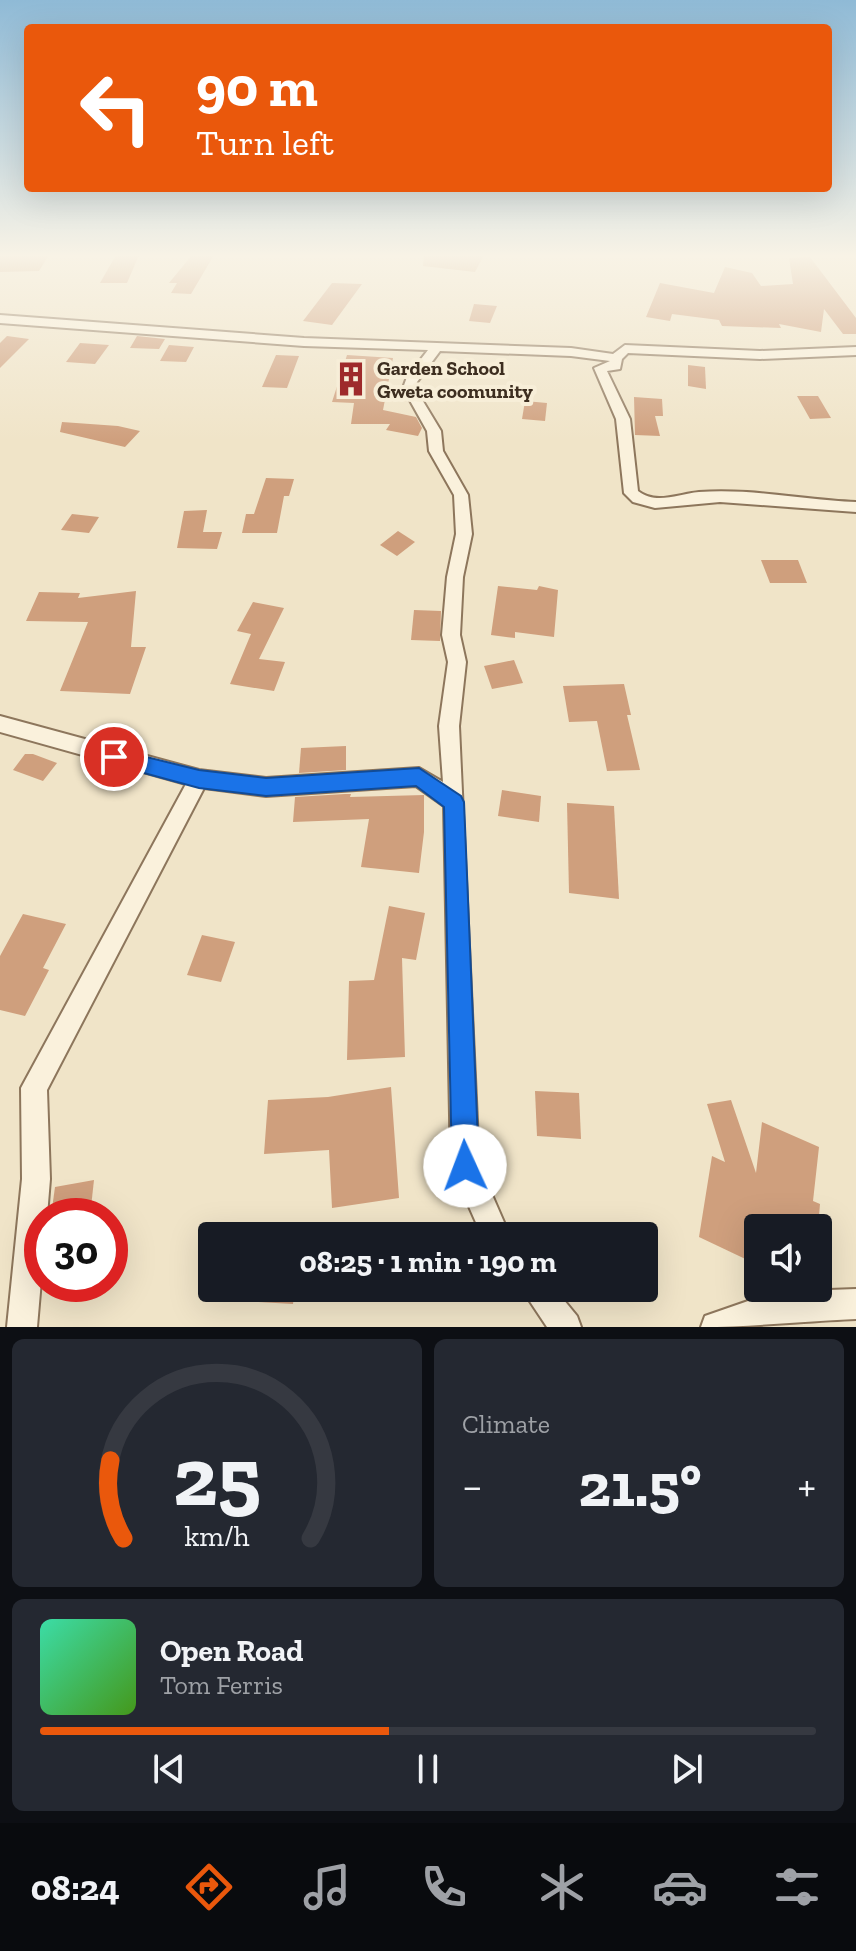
<!DOCTYPE html>
<meta charset="utf-8">
<style>
:root{--surface:#171b24;--page:#242831;--text:#f1f3f6;--muted:#9ea1a6;--line:#363941;--accent:#ea580c}
body{margin:0;font-family:"Zilla Slab",serif;background:var(--page);color:var(--text);height:100vh;display:flex;flex-direction:column;font-size:30px;white-space:nowrap}
*{box-sizing:border-box;margin:0}
p{font-size:26px;color:var(--muted)}
.icon{flex:none;width:44px;height:44px;fill:none;stroke:currentColor;stroke-width:2;stroke-linecap:round;stroke-linejoin:round}
.map{position:relative;height:1327px;overflow:hidden}
.side{display:flex;flex-direction:column;gap:12px;padding:12px;background:#0d0f14;flex:1}
.side>*{flex:none}
.top-card{position:absolute;left:24px;top:24px;width:808px;height:168px;border-radius:8px;box-shadow:0 8px 32px #0002;background:#ea580c;color:#fff;overflow:hidden}
.fabs{position:absolute;left:744px;top:1214px;display:grid;gap:16px}
.fabs a{display:grid;place-items:center;width:88px;height:88px;border-radius:8px;background:var(--surface);box-shadow:0 8px 32px #0002;font-size:40px}
.speed{position:absolute;left:24px;top:1198px;display:flex;gap:16px;font-size:40px;font-weight:700;text-align:center}
.speed>*{display:grid;place-content:center;width:104px;height:104px;border-radius:50%;background:var(--surface);box-shadow:0 8px 32px #0002;line-height:1}
.speed .limit{border:12px solid #d22;background:#fff;color:#111}
.pin{position:absolute;display:grid;place-items:center;width:68px;height:68px;color:#fff;margin:-34px;border:4px solid #fff;border-radius:50%;box-shadow:0 2px 8px #0007}
.me{position:absolute;width:88px;margin:-44px;rotate:358deg;stroke-linejoin:round;filter:drop-shadow(0 0 6px #0008)}
.turn{display:flex;align-items:center;gap:28px;height:168px;padding:0 40px;font-size:36px}
.turn .icon{width:104px;height:104px;stroke-width:2.5}
.turn b{display:block;font-size:56px;line-height:68px}
.big{font-size:60px;font-weight:800;line-height:1.1}
.side .tile{flex:1;display:flex;flex-direction:column;justify-content:center;gap:12px;min-width:0;padding:0 28px;border-radius:12px;background:var(--page)}
.side .dial{align-items:center;gap:0}
.dial svg{height:208px;overflow:visible;fill:none;stroke:var(--line);stroke-width:7;stroke-linecap:round;text-anchor:middle}
.dial text{fill:var(--text);stroke:none}
.song{display:flex;align-items:center;gap:24px}
.cover{width:96px;height:96px;border-radius:12px;background:linear-gradient(135deg,hsl(160 70% 55%),hsl(100 70% 35%))}
.played{height:8px;border-radius:4px;background:linear-gradient(90deg,var(--accent) 45%,var(--line) 45%)}
.keys{display:flex;justify-content:space-around;direction:ltr}
.heat{display:flex;justify-content:space-between;align-items:center;font-size:44px;direction:ltr}
.side .tiles{flex:1;display:grid;gap:12px;grid-template-columns:1fr 1fr}
.tile:last-child{grid-column:span 2}
.trip{position:absolute;left:198px;top:1222px;width:460px;height:80px;border-radius:8px;background:var(--surface);box-shadow:0 8px 32px #0002;font-weight:800;line-height:80px;text-align:center}
.tabs{display:flex;height:128px;justify-content:space-around;align-items:center;background:#090b0e;color:var(--muted)}
.tabs .icon{width:56px;height:56px}
.tabs .current{color:var(--accent)}
.tabs b{font-size:36px;color:var(--text)}
.map>svg:first-child{display:block}
.building{fill:#cf9f7d}
.lines{fill:none;stroke-linecap:round;stroke-linejoin:round}
.street-casing{stroke:#8d765c;stroke-width:4}
.street{fill:#faf1dc;fill-rule:evenodd}
.route{fill:#1a73e8;stroke:#114b97;stroke-width:2}
.labels{text-anchor:middle;dominant-baseline:central;stroke-width:8;stroke-linejoin:round;paint-order:stroke}
.far-poi-label{font-size:20px;font-weight:bold;fill:#3d2e20;stroke:#f7eed8;text-anchor:start}
</style>
<div class="map">
<svg width="856" height="1327" viewBox="0 0 856 1327">
<rect width="100%" height="100%" fill="#f0e4c8"/>
<g class="building">
<path d="M 0,255 L 49,255 L 39,271 L 0,272 Z"/>
<path d="M 116,255 L 139,255 L 127,283 L 100,283 Z"/>
<path d="M 192,255 L 214,255 L 191,294 L 171,293 L 177,283 L 169,283 Z"/>
<path d="M 424,255 L 484,255 L 475,272 L 423,266 Z"/>
<path d="M 810,257 L 856,318 L 856,334 L 843,334 L 824,309 L 821,332 L 779,324 L 781,328 L 722,326 L 719,320 L 672,314 L 670,321 L 646,317 L 660,283 L 714,293 L 725,267 L 752,273 L 761,286 L 793,284 L 789,258 Z"/>
<path d="M 332,283 L 362,284 L 332,325 L 303,321 Z"/>
<path d="M 474,304 L 497,306 L 490,323 L 469,321 Z"/>
<path d="M 7,336 L 29,339 L 0,368 L 0,343 Z"/>
<path d="M 137,336 L 165,339 L 159,349 L 130,348 Z"/>
<path d="M 80,343 L 109,345 L 95,364 L 66,362 Z"/>
<path d="M 169,345 L 194,347 L 186,362 L 160,361 Z"/>
<path d="M 276,355 L 299,356 L 287,388 L 262,387 Z"/>
<path d="M 347,355 L 393,358 L 383,410 L 416,417 L 422,428 L 418,436 L 386,430 L 390,424 L 351,424 L 354,403 L 332,402 Z"/>
<path d="M 688,365 L 705,367 L 706,389 L 688,386 Z"/>
<path d="M 797,396 L 818,396 L 831,418 L 810,419 Z"/>
<path d="M 634,397 L 662,399 L 663,416 L 655,416 L 660,436 L 635,435 Z"/>
<path d="M 525,401 L 547,403 L 545,421 L 522,419 Z"/>
<path d="M 62,422 L 118,426 L 140,431 L 125,447 L 60,432 Z"/>
<path d="M 266,478 L 294,479 L 289,496 L 284,496 L 277,533 L 242,533 L 246,514 L 254,514 Z"/>
<path d="M 207,510 L 203,532 L 222,532 L 217,549 L 177,548 L 184,511 Z"/>
<path d="M 72,514 L 99,517 L 89,533 L 61,530 Z"/>
<path d="M 398,531 L 415,542 L 397,556 L 380,545 Z"/>
<path d="M 761,560 L 798,560 L 807,583 L 770,583 Z"/>
<path d="M 498,586 L 537,590 L 539,586 L 558,590 L 554,637 L 515,632 L 515,638 L 491,635 Z"/>
<path d="M 136,591 L 131,647 L 146,647 L 130,694 L 60,691 L 88,622 L 26,621 L 39,592 L 80,593 L 78,598 Z"/>
<path d="M 253,602 L 284,608 L 259,659 L 285,662 L 274,691 L 230,684 L 251,634 L 237,631 Z"/>
<path d="M 414,610 L 441,611 L 440,641 L 411,640 Z"/>
<path d="M 514,660 L 523,683 L 492,689 L 484,666 Z"/>
<path d="M 624,684 L 631,715 L 627,715 L 640,770 L 607,771 L 597,721 L 569,722 L 563,686 Z"/>
<path d="M 346,746 L 346,770 L 299,773 L 301,748 Z"/>
<path d="M 25,754 L 33,754 L 57,763 L 43,781 L 13,770 Z"/>
<path d="M 502,790 L 541,796 L 539,822 L 498,816 Z"/>
<path d="M 345,794 L 351,794 L 350,797 L 424,795 L 424,832 L 419,873 L 361,867 L 369,819 L 293,822 L 295,797 Z"/>
<path d="M 567,803 L 614,806 L 619,899 L 569,893 Z"/>
<path d="M 389,906 L 425,913 L 416,960 L 402,958 L 405,1057 L 347,1060 L 349,981 L 374,980 Z"/>
<path d="M 23,914 L 66,924 L 43,968 L 49,970 L 25,1016 L 0,1010 L 0,956 Z"/>
<path d="M 202,935 L 235,942 L 221,982 L 187,975 Z"/>
<path d="M 391,1087 L 399,1198 L 332,1208 L 329,1150 L 264,1154 L 268,1100 L 328,1097 Z"/>
<path d="M 535,1091 L 579,1093 L 581,1139 L 537,1136 Z"/>
<path d="M 731,1100 L 756,1173 L 762,1122 L 819,1147 L 813,1201 L 820,1204 L 818,1228 L 758,1228 L 758,1265 L 699,1237 L 712,1156 L 725,1162 L 707,1104 Z"/>
<path d="M 94,1180 L 90,1216 L 51,1216 L 55,1187 Z"/>
<path d="M 239,1288 L 295,1288 L 293,1304 L 239,1301 Z"/>
</g>
<g class="lines">
<g class="street-casing">
<g id="street">
<path d="M 0,315 L 304,338 L 571,348 L 613,354 L 625,345 L 760,351 L 856,347 L 856,355 L 760,359 L 628,353 L 622,359 L 620,369 L 607,371 L 630,419 L 638,491 C 656,505 678,494 699,492 C 751,488 804,500 856,502 L 856,512 L 720,502 L 655,508 L 633,502 L 624,493 L 616,419 L 594,368 L 610,361 L 571,356 L 440,351 L 417,382 L 415,388 L 441,431 L 443,451 L 468,495 L 472,534 L 463,577 L 460,635 L 466,662 L 459,726 L 479,1165 L 510,1236 L 482,1236 L 451,1166 L 444,806 L 416,786 L 266,796 L 204,788 L 47,1090 L 50,1179 L 47,1216 L 42,1216 L 42,1269 L 37,1327 L 7,1327 L 22,1179 L 21,1088 L 186,784 L 0,732 L 0,716 L 199,770 L 266,778 L 419,768 L 443,782 L 439,726 L 448,662 L 442,635 L 447,577 L 456,534 L 454,495 L 429,451 L 427,431 L 403,388 L 407,377 L 428,350 L 304,346 L 0,323 Z"/>
<path d="M 521,1288 L 554,1288 L 577,1316 L 581,1327 L 547,1327 Z"/>
<path d="M 856,1289 L 856,1319 C 804,1321 753,1327 701,1327 L 705,1316 L 774,1292 Z"/>
</g>
</g>
<use href="#street" class="street"/>
</g>
<linearGradient id="sky" x2="0" y2="1"><stop stop-color="#8fbad6"/><stop offset="0.58" stop-color="#f8f3e6"/><stop offset="1" stop-color="#f8f3e6" stop-opacity="0"/></linearGradient>
<rect width="856" height="441" fill="url(#sky)"/>
<path class="route" d="M 114,749 L 199,770 L 266,778 L 419,768 L 461,796 L 464,802 L 479,1166 L 475,1175 L 465,1179 L 456,1175 L 452,1166 L 444,807 L 416,786 L 266,796 L 199,788 L 107,763 L 104,757 L 107,751 Z"/>
<defs>
<g id="building-bare" transform="scale(2.76)"><path d="M-4-6H4V6H1V3H-1V6H-4ZM-2.5-4.3h1.7v1.8h-1.7ZM.8-4.3h1.7v1.8H.8ZM-2.5-1h1.7V.8h-1.7ZM.8-1h1.7V.8H.8Z" fill="#9e2a2b" stroke="#f7eed8" stroke-width="2.5" paint-order="stroke"/></g>
</defs>
<g fill-rule="evenodd">
<use href="#building-bare" x="351" y="379"/>
</g>
<g class="labels">
<g class="far-poi-label">
<text x="377" y="368">Garden School<tspan x="377" dy="23">Gweta coomunity</tspan></text>
</g>
</g>
</svg>
<div class="fabs">
<a><svg class="icon" aria-label="sound" viewBox="0 0 24 24"><path d="M4 9h4l5-4v14l-5-4H4zM17 9q2 3 0 6"/></svg></a>
</div>
<div class="speed"><div class="limit">30</div></div>
<div class="pin" style="left:114px;top:757px;background:#d93025"><svg class="icon" aria-label="arrive" viewBox="0 0 24 24"><path d="M6 21V4h12l-3 4 3 4H6"/></svg></div>
<svg class="me" style="left:465px;top:1166px" viewBox="-20 -20 40 40"><circle r="19" fill="#fff"/><path d="M0-13L10 11 0 6-10 11z" fill="#1a73e8"/></svg>
<div class="trip">08:25 · 1 min · 190 m</div>
<div class="top-card">
<div class="turn"><svg class="icon" aria-label="left" viewBox="0 0 24 24"><path d="M17 20v-9H6M10 6l-5 5 5 5"/></svg><div><b>90 m</b>Turn left</div></div>
</div>
</div>
<section class="side">
<div class="tiles">
<div class="tile dial"><svg viewBox="0 0 100 80">
<path d="M14 69A42 42 0 1 1 86 69"/>
<path d="M14 69A42 42 0 0 1 9 39" stroke="#ea580c"/>
<text x="50" y="56" font-size="32" font-weight="700">25</text>
<text x="50" y="72" font-size="11">km/h</text>
</svg></div>
<div class="tile"><p>Climate</p>
<div class="heat"><a>−</a><b class="big">21.5°</b><a>+</a></div>
</div>
<div class="tile">
<div class="song"><i class="cover"></i><div><b>Open Road</b><p>Tom Ferris</p></div></div>
<div class="played"></div>
<div class="keys"><svg class="icon" aria-label="previous" viewBox="0 0 24 24"><path d="M18 5L8 12l10 7zM5 5v14"/></svg><svg class="icon" aria-label="pause" viewBox="0 0 24 24"><path d="M8 5v14M16 5v14"/></svg><svg class="icon" aria-label="next" viewBox="0 0 24 24"><path d="M6 5l10 7-10 7zM19 5v14"/></svg></div>
</div>
</div>
</section>
<nav class="tabs">
<b>08:24</b>
<svg class="icon current" aria-label="directions" viewBox="0 0 24 24"><path d="M12 3l9 9-9 9-9-9zM9 14v-3h6M13 9l2 2-2 2"/></svg>
<svg class="icon" aria-label="music" viewBox="0 0 24 24"><path d="M9 18V5l10-2v13"/><circle cx="6" cy="18" r="3"/><circle cx="16" cy="16" r="3"/></svg>
<svg class="icon" aria-label="phone" viewBox="0 0 24 24"><path d="M5 4h4l2 5-3 2q2 4 5 5l2-3 5 2v4C11 20 4 13 5 4z"/></svg>
<svg class="icon" aria-label="climate" viewBox="0 0 24 24"><path d="M12 3v18M4 7l16 10M4 17L20 7"/></svg>
<svg class="icon" aria-label="car" viewBox="0 0 24 24"><path d="M5 17H2v-5l4-1 3-4h7l3 4 3 1v5h-3M9 17h6M6 11h13"/><circle cx="7" cy="17" r="2"/><circle cx="17" cy="17" r="2"/></svg>
<svg class="icon" aria-label="filters" viewBox="0 0 24 24"><path d="M4 7h16M4 17h16"/><circle cx="9" cy="7" r="2"/><circle cx="15" cy="17" r="2"/></svg>
</nav>
